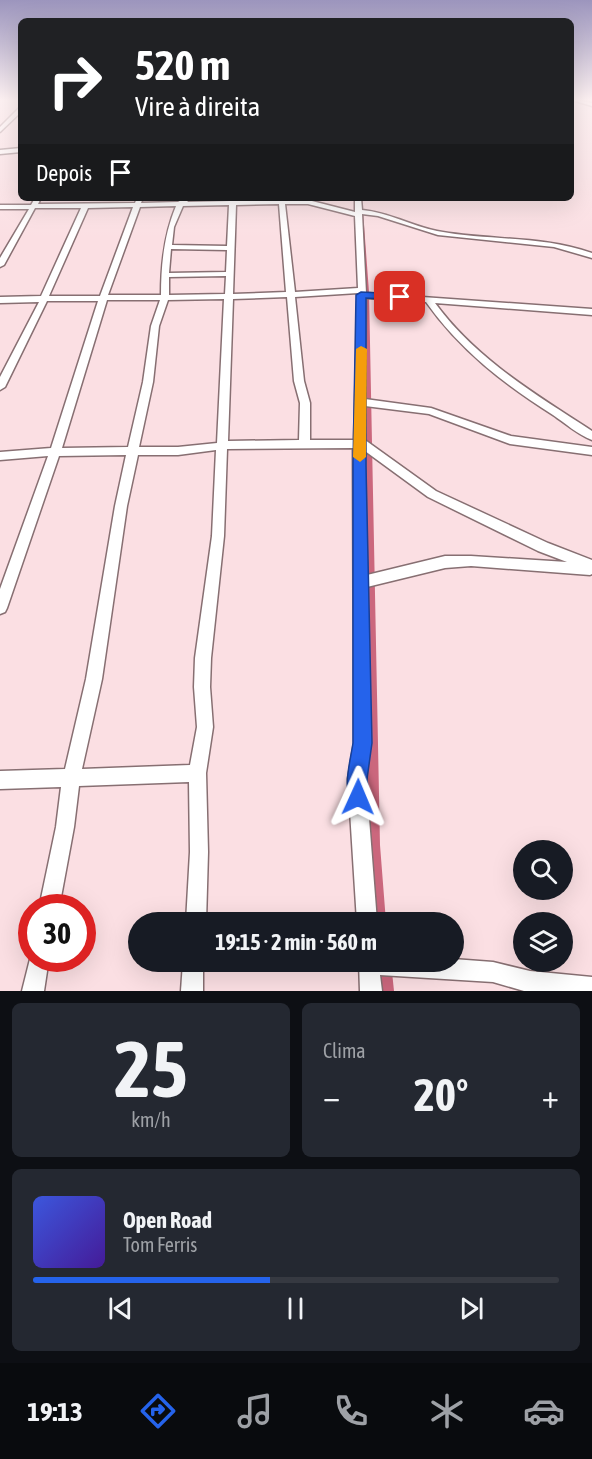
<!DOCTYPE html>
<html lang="pt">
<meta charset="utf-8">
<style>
:root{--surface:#171b24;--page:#242831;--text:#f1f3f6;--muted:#9ea1a6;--line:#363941;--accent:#2563eb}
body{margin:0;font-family:"Asap Condensed",sans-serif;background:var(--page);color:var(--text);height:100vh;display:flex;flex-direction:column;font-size:22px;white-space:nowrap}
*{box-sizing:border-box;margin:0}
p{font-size:20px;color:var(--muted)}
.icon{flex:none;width:33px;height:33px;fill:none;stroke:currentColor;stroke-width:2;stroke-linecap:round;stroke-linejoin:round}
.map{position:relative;height:991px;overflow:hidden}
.sheet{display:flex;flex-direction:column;gap:12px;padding:12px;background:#0d0f14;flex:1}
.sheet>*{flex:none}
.banner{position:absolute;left:18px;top:18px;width:556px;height:183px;border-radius:9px;box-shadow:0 6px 24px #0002;background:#202124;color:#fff;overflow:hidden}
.buttons{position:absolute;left:513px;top:840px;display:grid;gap:12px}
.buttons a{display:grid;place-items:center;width:60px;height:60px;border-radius:50%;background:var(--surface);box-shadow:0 6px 24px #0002;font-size:30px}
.speed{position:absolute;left:18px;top:894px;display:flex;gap:12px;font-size:30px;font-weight:700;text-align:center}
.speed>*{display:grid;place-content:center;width:78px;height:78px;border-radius:50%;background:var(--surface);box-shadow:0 6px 24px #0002;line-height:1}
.speed .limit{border:9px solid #d22;background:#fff;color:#111}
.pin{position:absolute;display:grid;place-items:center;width:51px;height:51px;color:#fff;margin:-26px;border-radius:12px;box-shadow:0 3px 9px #0006}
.me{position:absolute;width:66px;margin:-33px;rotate:1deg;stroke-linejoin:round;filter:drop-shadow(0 0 4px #0008)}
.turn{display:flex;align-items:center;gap:21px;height:126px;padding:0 18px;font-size:27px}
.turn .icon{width:78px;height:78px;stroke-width:2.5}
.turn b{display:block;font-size:42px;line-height:51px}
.then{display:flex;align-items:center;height:57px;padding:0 18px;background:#0003;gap:12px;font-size:22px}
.big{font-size:45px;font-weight:700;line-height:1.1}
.sheet .tile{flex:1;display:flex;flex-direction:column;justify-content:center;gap:9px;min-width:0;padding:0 21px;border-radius:9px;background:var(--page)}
.sheet .dial{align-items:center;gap:0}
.dial b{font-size:78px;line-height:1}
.song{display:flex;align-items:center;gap:18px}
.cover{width:72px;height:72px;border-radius:9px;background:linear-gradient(135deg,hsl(230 70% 55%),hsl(260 70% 35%))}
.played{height:6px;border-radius:3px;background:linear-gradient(90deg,var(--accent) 45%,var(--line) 45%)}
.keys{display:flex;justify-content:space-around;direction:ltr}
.heat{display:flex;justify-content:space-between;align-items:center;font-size:33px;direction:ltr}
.sheet .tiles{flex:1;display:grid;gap:12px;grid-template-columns:1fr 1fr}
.tile:last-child{grid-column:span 2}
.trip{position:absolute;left:128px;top:912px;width:336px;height:60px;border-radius:30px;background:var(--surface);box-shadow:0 6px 24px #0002;font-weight:700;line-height:60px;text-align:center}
.tabs{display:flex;height:96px;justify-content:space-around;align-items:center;background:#090b0e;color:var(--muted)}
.tabs .icon{width:42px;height:42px}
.tabs .active{color:var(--accent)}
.tabs b{font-size:27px;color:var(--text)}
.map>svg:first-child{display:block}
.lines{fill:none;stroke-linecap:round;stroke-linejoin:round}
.canal{fill:#cb677d;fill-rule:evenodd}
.minor-casing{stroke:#876f72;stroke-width:3}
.minor{fill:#fff;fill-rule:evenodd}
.route{fill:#2563eb;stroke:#184099;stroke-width:1.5}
.slow{fill:#f59e0b}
</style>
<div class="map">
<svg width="592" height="991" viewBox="0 0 592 991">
<rect width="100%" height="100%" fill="#fbdfe3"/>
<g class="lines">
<g class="canal">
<path d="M 358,198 L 362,198 L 369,292 L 380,845 L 386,922 L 372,922 L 366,845 L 363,292 Z"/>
<path d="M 375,962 L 391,962 L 394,991 L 378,991 Z"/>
</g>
<g class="minor-casing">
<g id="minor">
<path d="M 572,99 L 592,103 L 592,106 L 572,100 Z"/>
<path d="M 19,108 L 21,108 L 21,112 L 0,132 L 0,127 Z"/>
<path d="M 21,148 L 21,152 L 0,154 L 0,150 Z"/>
<path d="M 35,198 L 41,198 L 38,204 L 135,203 L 137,198 L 143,198 L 141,203 L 178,202 L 185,198 L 192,198 L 187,202 L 230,201 L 230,198 L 236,198 L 236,201 L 308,200 L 355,212 L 355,198 L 361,198 L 362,210 C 388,212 412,226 437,231 C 489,241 541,235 592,253 L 592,258 L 554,247 L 438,235 L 378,216 L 362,214 L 366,293 L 592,309 L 592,315 L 435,303 C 476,359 535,394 592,431 L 592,440 C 578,435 565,423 553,415 C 504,384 460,350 426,302 L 366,298 L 365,399 L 431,408 L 511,436 L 592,447 L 592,455 L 510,444 L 429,414 L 365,406 L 365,440 L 436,491 L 548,543 L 592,560 L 592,574 L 590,575 L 471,566 L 445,568 L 367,587 L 370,743 L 366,779 L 377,922 L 357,922 L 348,779 L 354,743 L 353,448 L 227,449 L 224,536 L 211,658 L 210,687 L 213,727 L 206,773 L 208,852 L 206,922 L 186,922 L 190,852 L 189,782 L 79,786 L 74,827 L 59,908 L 39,908 L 56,827 L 61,787 L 0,789 L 0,771 L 65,769 L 86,679 L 115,506 L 126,455 L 59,456 L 7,608 L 5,612 L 0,614 L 0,589 L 48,456 L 0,460 L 0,452 L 51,448 L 98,301 L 47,301 L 5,387 L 0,390 L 0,377 L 39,302 L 0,303 L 0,297 L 41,296 L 81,208 L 35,208 L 4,265 L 0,267 L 0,258 L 29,209 L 0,209 L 0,205 L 31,205 ZM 279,204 L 286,292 L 233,294 L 236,205 ZM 285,204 L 308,204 L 355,216 L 358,288 L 295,292 ZM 229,205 L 227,246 L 172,245 L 174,227 L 183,206 ZM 176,206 C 164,235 161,264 161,295 L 108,295 L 140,207 ZM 133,207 L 100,296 L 49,296 L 88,208 ZM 171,249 L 227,250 L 226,272 L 169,273 ZM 226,276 L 225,294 L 169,295 L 169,277 ZM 358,293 L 354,440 L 310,440 L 310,403 L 304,381 L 295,297 ZM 287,297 L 294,381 L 300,403 L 299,440 L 228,441 L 233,299 ZM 224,299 L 217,443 L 178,447 L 139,447 L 153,382 L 159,326 L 168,300 ZM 107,300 L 160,300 L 151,326 L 143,382 L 128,447 L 62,448 ZM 216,450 L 212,536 L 195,658 L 194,687 L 197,727 L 190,765 L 82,769 L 102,679 L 127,506 L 138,455 L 178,455 ZM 365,451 L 428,497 L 538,551 L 567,562 L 471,556 L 445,556 L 367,575 Z"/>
<path d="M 32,951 L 32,958 L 49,958 L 44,991 L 22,991 Z"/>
<path d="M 453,959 L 493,962 L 530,971 L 592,977 L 592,991 L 524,991 L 493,982 L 380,975 L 382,991 L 360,991 L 359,962 L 453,962 Z"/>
<path d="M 183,962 L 203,962 L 203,991 L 181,991 Z"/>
</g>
</g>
<use href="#minor" class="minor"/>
</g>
<linearGradient id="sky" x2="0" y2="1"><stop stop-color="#9c95bd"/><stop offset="0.42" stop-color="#fdf1f2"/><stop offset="1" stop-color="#fdf1f2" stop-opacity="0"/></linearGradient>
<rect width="592" height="238" fill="url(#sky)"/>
<path class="route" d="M 361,292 L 400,294 L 404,297 L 400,300 L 366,298 L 366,466 L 372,743 L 367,779 L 369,797 L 366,804 L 358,807 L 351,804 C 343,785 350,763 353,743 L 353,466 L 356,295 Z"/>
<path class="slow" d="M 361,346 L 367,349 L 366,457 L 360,462 L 353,457 L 356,349 Z"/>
</svg>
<div class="buttons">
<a><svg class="icon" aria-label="search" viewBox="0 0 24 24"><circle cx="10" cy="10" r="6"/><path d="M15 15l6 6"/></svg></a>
<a><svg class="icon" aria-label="layers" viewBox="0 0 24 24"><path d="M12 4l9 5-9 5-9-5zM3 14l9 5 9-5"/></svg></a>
</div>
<div class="speed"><div class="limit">30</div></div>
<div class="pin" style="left:400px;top:297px;background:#d93025"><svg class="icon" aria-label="arrive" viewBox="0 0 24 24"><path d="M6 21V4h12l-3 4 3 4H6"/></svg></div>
<svg class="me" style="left:358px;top:797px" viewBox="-20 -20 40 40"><path d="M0-17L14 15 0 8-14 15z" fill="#2563eb" stroke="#fff" stroke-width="4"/></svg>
<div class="trip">19:15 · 2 min · 560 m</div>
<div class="banner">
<div class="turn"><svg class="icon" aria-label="right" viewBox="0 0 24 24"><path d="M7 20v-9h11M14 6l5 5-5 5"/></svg><div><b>520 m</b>Vire à direita</div></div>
<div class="then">Depois<svg class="icon" aria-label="arrive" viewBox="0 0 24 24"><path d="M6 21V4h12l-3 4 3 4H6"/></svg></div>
</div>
</div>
<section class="sheet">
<div class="tiles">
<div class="tile dial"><b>25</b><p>km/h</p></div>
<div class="tile"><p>Clima</p>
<div class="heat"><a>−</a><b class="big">20°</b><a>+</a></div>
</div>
<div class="tile">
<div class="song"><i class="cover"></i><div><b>Open Road</b><p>Tom Ferris</p></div></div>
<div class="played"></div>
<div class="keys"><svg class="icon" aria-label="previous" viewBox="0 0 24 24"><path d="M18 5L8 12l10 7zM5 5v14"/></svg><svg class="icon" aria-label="pause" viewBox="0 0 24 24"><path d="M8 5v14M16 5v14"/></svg><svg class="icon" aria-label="next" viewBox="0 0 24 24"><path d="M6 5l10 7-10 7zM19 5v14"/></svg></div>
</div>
</div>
</section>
<nav class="tabs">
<b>19:13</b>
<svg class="icon active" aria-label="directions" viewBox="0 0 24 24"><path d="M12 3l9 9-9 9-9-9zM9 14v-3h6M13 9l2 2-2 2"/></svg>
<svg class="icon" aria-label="music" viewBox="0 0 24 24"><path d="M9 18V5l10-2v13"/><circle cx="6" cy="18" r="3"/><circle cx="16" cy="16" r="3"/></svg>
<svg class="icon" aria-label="phone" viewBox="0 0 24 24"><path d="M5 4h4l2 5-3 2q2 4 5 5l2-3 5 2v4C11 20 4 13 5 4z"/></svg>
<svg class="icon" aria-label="climate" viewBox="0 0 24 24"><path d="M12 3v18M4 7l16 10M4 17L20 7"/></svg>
<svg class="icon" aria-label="car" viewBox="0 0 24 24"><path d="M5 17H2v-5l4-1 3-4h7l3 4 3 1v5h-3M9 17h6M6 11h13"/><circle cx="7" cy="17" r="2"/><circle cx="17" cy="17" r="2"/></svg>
</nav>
